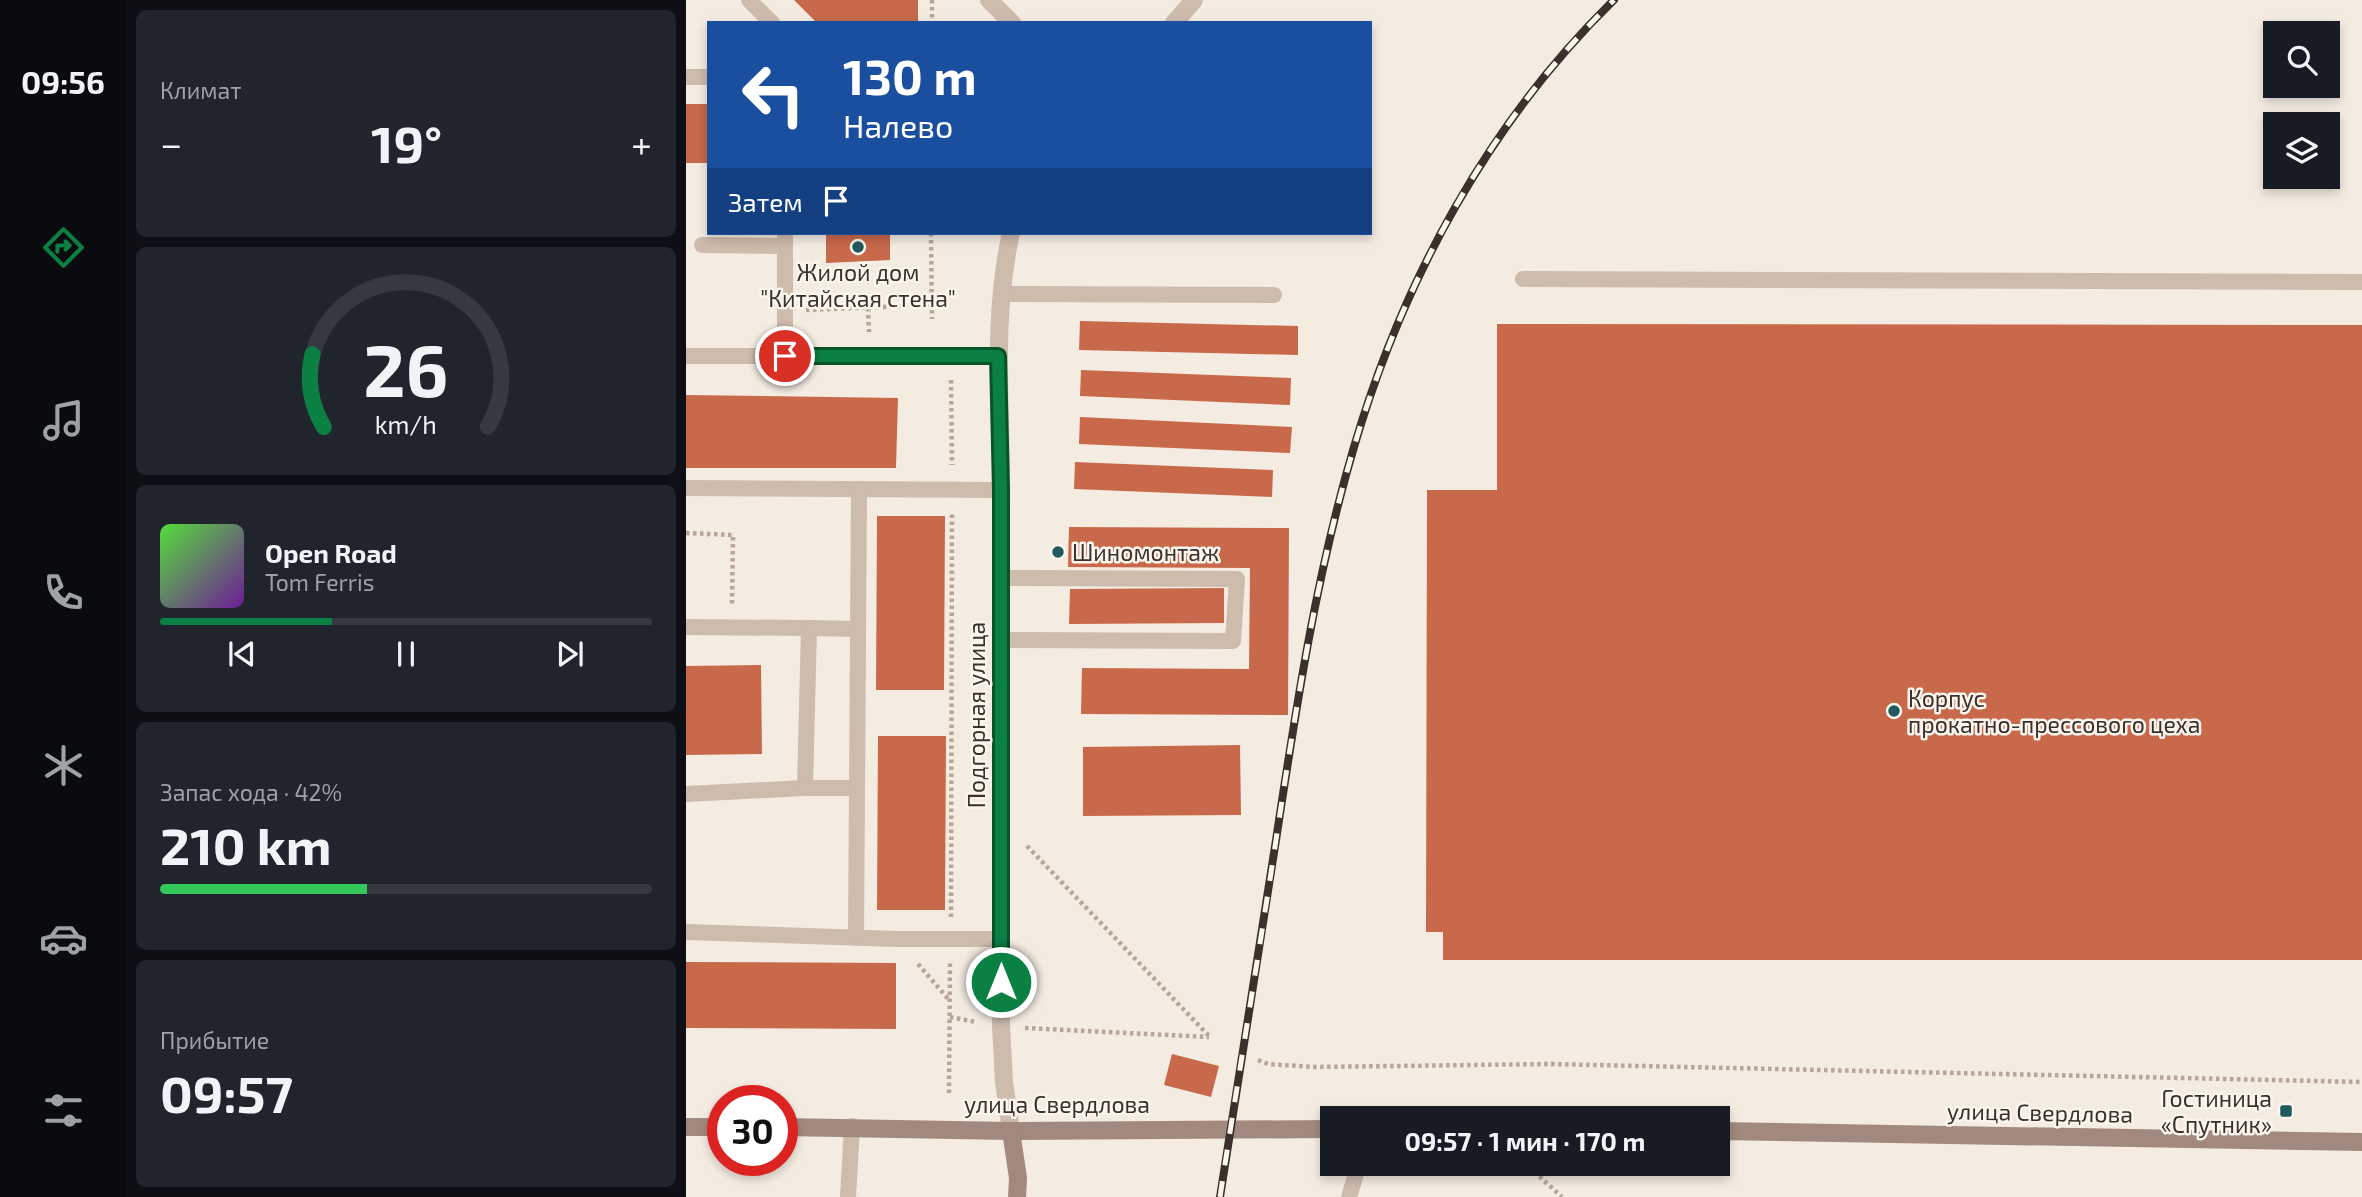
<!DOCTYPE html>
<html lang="ru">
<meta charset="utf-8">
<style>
:root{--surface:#171b24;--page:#20242c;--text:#f1f3f6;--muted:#9ea1a6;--line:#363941;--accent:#0b8043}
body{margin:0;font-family:"Exo 2",sans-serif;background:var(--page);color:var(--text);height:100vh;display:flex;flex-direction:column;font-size:26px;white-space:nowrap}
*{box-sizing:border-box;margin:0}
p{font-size:23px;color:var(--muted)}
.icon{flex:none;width:38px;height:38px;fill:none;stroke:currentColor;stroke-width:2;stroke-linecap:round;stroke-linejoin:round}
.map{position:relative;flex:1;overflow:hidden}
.drawer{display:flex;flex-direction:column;gap:10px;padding:10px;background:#0d0f14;width:560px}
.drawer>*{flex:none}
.top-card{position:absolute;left:21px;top:21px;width:665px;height:214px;border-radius:0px;box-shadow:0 4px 10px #0003;background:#1a4fa0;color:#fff;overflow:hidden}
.fabs{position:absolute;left:1577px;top:21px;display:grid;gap:14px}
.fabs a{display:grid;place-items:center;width:77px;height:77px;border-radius:0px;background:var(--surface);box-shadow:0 4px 10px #0003;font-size:35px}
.speed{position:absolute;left:21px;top:1085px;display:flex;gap:14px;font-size:35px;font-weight:700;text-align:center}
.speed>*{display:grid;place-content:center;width:91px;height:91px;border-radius:50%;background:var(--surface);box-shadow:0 4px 10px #0003;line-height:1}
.speed .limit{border:10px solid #d22;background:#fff;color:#111}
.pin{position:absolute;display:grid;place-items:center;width:60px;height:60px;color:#fff;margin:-30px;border:4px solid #fff;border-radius:50%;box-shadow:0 2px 7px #0007}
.me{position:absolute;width:77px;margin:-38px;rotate:0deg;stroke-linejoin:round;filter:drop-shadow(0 0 5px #0008)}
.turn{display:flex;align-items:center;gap:24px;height:147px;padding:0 21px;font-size:32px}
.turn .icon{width:91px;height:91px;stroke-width:2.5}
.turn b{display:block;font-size:49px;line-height:60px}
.then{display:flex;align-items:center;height:66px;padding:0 21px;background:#0003;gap:14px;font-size:26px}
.big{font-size:52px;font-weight:700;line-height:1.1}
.drawer .tile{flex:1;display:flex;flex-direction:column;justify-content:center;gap:10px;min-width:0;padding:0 24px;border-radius:10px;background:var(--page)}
.drawer .dial{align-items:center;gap:0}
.dial svg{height:182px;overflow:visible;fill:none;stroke:var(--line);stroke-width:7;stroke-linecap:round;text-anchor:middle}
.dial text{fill:var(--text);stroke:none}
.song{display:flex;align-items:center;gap:21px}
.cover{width:84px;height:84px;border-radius:10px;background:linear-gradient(135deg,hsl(110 70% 55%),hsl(280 70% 35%))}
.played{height:7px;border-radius:4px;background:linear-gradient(90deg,var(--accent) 35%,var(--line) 35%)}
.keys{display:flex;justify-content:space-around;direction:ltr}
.heat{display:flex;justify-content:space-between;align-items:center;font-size:38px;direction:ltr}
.charge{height:10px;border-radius:5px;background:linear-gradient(90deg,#34c759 42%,var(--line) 0)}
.trip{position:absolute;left:634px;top:1106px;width:410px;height:70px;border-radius:0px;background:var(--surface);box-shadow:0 4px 10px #0003;font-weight:700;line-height:70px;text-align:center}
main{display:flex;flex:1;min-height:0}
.tabs{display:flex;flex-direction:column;width:126px;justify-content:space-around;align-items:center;background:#090b0e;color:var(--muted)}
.tabs .icon{width:49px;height:49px}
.tabs .current{color:var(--accent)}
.tabs b{font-size:32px;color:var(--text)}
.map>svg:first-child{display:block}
.building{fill:#c8694b}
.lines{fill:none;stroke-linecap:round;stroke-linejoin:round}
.path{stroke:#b9a596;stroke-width:4.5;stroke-dasharray:3.5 3.5;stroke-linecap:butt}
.lane{stroke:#cdbbac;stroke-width:16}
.street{stroke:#cdbbac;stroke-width:18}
.secondary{stroke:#a18a7d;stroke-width:18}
.rail-casing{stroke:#3b302b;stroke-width:8}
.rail{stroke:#fbf5ee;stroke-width:5;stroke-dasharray:16;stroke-linecap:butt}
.route-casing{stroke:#07532c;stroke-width:18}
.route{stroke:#0b8043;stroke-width:12}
.poi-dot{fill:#1f5a5e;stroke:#fbf5ee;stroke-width:2.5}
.labels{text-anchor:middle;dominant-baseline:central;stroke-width:5;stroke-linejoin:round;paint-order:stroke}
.poi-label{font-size:23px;fill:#3b302b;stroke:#fbf5ee;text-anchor:start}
.street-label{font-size:23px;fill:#3b302b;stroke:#fbf5ee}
</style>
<main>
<nav class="tabs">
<b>09:56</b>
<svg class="icon current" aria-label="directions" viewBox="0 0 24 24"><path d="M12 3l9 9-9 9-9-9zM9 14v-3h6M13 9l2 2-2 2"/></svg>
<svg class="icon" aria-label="music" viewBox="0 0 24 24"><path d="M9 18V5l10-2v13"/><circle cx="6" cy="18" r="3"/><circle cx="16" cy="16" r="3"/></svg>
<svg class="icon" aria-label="phone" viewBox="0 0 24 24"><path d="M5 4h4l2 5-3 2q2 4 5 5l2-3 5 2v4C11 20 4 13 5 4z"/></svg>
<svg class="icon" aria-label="climate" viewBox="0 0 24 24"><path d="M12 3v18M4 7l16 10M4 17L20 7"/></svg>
<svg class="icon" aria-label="car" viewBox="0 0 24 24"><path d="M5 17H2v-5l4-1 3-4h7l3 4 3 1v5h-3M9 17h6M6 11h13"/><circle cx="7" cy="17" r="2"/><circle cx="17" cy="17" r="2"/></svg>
<svg class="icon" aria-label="filters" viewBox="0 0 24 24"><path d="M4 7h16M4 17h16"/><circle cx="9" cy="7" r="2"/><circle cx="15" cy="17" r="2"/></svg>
</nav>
<section class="drawer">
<div class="tile"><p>Климат</p>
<div class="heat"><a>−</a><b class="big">19°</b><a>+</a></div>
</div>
<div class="tile dial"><svg viewBox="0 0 100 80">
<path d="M14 69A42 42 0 1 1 86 69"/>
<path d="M14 69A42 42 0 0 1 9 37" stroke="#0b8043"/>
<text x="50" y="56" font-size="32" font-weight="700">26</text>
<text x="50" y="72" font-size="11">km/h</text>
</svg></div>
<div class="tile">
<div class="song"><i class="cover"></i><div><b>Open Road</b><p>Tom Ferris</p></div></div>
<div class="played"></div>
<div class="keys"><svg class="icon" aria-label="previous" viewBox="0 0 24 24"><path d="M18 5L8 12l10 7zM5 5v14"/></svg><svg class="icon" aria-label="pause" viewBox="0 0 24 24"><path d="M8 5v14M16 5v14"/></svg><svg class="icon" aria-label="next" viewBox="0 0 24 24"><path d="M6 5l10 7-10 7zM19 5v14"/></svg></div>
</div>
<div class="tile"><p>Запас хода · 42%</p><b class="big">210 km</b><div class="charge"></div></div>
<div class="tile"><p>Прибытие</p><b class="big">09:57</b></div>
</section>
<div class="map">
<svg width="1676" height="1197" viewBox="0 0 1676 1197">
<rect width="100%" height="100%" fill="#f4ebe1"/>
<g class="building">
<path d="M 108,0 L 232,0 L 232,23 L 131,23 Z"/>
<rect x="0" y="104" width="23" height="59"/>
<path d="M 140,233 L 204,233 L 204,260 L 140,263 Z"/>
<path d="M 394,321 L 612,326 L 612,355 L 393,350 Z"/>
<path d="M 811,324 L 1676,325 L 1676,960 L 757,960 L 757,932 L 740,932 L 741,490 L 811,490 Z"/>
<path d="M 395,370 L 605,378 L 604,405 L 394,396 Z"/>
<path d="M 0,395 L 212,398 L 210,468 L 0,468 Z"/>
<path d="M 394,417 L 606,427 L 604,453 L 393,444 Z"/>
<path d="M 389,462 L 587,470 L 586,497 L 388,489 Z"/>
<path d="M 191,516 L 259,516 L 258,690 L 190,690 Z"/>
<path d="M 383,527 L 603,528 L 602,715 L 395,714 L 396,668 L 563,669 L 564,568 L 382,567 Z"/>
<path d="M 538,588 L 538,623 L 383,624 L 384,589 Z"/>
<path d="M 75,665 L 76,754 L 0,755 L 0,666 Z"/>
<path d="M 192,736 L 260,736 L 259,910 L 191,910 Z"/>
<path d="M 554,745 L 555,815 L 397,816 L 397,747 Z"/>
<path d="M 0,962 L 210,963 L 210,1029 L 0,1028 Z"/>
<path d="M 486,1054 L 533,1066 L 525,1097 L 478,1085 Z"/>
</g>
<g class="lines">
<g class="path">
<path d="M 246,0 L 246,23"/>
<path d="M 245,233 L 246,319"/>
<path d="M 182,308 L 183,332"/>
<path d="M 120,310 L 245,305"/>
<path d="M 265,380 L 266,465"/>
<path d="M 0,533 L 47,535 L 46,606"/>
<path d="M 341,846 L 524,1037"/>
<path d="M 265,917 L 266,513"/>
<path d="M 232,964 L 264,1001"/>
<path d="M 264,1017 L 290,1022"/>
<path d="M 339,1028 L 523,1037"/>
<path d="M 572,1060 L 582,1064 L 627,1067 L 864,1064 L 1676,1082"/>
<path d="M 263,1093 L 264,961"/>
<path d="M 843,1167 L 876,1197"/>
</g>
<g class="lane">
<path d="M 63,0 L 86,23"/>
<path d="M 0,77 L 23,77"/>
<path d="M 99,233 L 99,356"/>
<path d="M 16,245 L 99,246"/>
<path d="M 837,279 L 1676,282"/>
<path d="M 315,294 L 588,295"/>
<path d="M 0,356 L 312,356"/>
<path d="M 0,488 L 315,490"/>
<path d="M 315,578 L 551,579 L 547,641 L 315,640"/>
<path d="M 0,627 L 123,628 L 119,788 L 0,794"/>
<path d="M 123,628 L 172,629"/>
<path d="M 119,788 L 171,788"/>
<path d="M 0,932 L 211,939 L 315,939"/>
<path d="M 170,938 L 173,489"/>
<path d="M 162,1197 L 166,1126"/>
<path d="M 663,1197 L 673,1164"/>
</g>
<g class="street">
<path d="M 303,0 L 326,23"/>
<path d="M 488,23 L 508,0"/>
<path d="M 325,233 C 305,322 316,411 315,502 C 315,676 315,851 315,1025 L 318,1082 L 325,1131"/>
</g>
<g class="secondary">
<path d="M 0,1127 L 37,1127"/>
<path d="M 96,1127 L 325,1131 L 646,1129"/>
<path d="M 325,1131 L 332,1178 L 331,1197"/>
<path d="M 1031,1131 L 1676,1142"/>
</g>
<g class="rail-casing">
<path id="rail" d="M 534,1197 C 552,1078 572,959 590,840 C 610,708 630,575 668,447 C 717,280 803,122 928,0"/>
</g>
<use href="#rail" class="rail"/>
</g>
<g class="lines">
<g class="route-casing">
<path id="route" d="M 99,356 L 312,356 L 315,490 L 315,982"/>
</g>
<use href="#route" class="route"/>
</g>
<g class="poi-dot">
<circle cx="172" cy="247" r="7"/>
<circle cx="372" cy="552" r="7"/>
<circle cx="1208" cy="711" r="7"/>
<rect x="1593" y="1104" width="14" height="14" rx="3.5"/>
</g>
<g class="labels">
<g class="poi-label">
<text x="172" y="272" text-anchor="middle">Жилой дом<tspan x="172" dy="26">"Китайская стена"</tspan></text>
<text x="386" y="552">Шиномонтаж</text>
<text x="1222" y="698">Корпус<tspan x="1222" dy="26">прокатно-прессового цеха</tspan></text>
<text x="1586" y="1098" text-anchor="end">Гостиница<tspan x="1586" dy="26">«Спутник»</tspan></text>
</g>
<g class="street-label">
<text transform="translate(290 715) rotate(-90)">Подгорная улица</text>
<text x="371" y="1104">улица Свердлова</text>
<text transform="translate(1354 1112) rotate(1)">улица Свердлова</text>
</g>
</g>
</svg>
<div class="fabs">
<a><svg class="icon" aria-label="search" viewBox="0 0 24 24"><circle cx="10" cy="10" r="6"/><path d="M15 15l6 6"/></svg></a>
<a><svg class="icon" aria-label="layers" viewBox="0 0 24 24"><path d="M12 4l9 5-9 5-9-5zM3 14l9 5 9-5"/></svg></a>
</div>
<div class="speed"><div class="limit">30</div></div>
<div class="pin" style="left:99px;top:356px;background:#d93025"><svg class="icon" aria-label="arrive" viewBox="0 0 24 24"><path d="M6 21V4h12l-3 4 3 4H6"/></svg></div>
<svg class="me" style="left:315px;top:982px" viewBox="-20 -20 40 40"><circle r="17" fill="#0b8043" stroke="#fff" stroke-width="3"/><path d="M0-11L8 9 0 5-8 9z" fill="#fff"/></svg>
<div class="trip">09:57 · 1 мин · 170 m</div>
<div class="top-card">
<div class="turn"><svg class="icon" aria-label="left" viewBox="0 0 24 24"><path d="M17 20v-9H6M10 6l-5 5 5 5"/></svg><div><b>130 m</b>Налево</div></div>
<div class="then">Затем<svg class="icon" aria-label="arrive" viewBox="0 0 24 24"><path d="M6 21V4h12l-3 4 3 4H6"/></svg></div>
</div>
</div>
</main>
